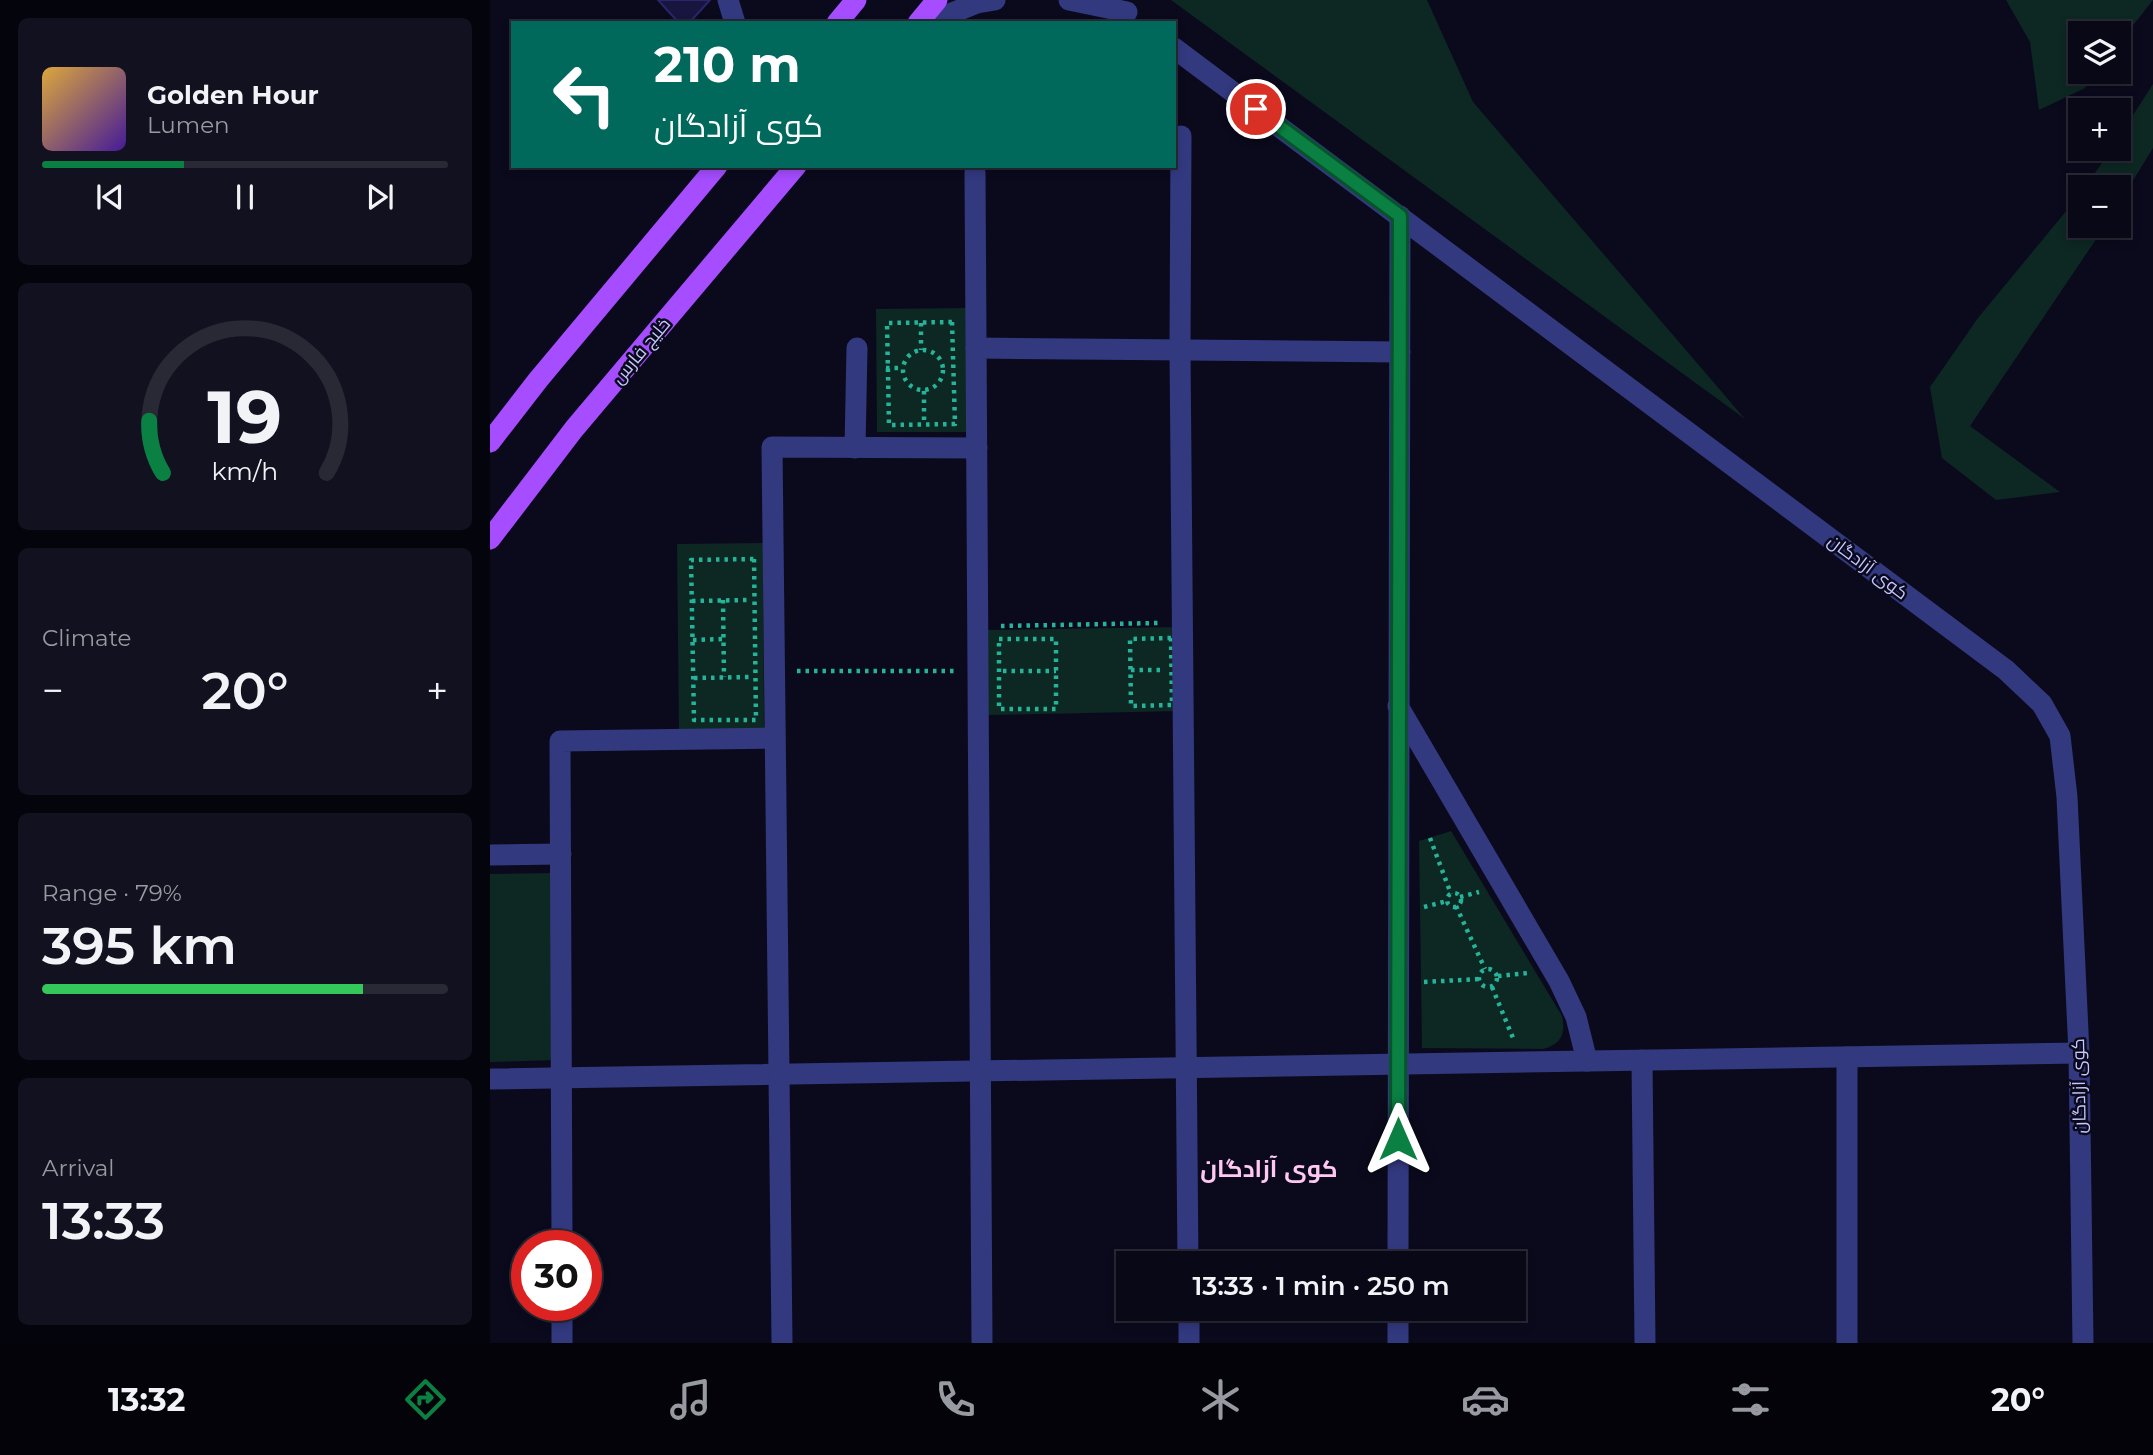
<!DOCTYPE html>
<meta charset="utf-8">
<style>
:root{--surface:#080816;--page:#11111f;--text:#f1f3f6;--muted:#989aa1;--line:#292935;--accent:#0b8043}
body{margin:0;font-family:Montserrat,Cairo,sans-serif;background:var(--page);color:var(--text);height:100vh;display:flex;flex-direction:column;font-size:26px;white-space:nowrap}
*{box-sizing:border-box;margin:0}
p{font-size:23px;color:var(--muted)}
.icon{flex:none;width:38px;height:38px;fill:none;stroke:currentColor;stroke-width:2;stroke-linecap:round;stroke-linejoin:round}
.map{position:relative;flex:1;overflow:hidden}
.drawer{display:flex;flex-direction:column;gap:18px;padding:18px;background:#04040c;width:490px}
.drawer>*{flex:none}
.guide{position:absolute;left:21px;top:21px;width:665px;height:147px;border-radius:0px;box-shadow:0 4px 10px #0003,0 0 0 2px var(--line);background:#00695c;color:#fff;overflow:hidden}
.fabs{position:absolute;left:1578px;top:21px;display:grid;gap:14px}
.fabs a{display:grid;place-items:center;width:63px;height:63px;border-radius:0px;background:var(--surface);box-shadow:0 4px 10px #0003,0 0 0 2px var(--line);font-size:35px}
.speed{position:absolute;left:21px;top:1230px;display:flex;gap:14px;font-size:35px;font-weight:700;text-align:center}
.speed>*{display:grid;place-content:center;width:91px;height:91px;border-radius:50%;background:var(--surface);box-shadow:0 4px 10px #0003,0 0 0 2px var(--line);line-height:1}
.speed .limit{border:10px solid #d22;background:#fff;color:#111}
.pin{position:absolute;display:grid;place-items:center;width:60px;height:60px;color:#fff;margin:-30px;border:4px solid #fff;border-radius:50%;box-shadow:0 2px 7px #0007}
.me{position:absolute;width:77px;margin:-38px;rotate:0deg;stroke-linejoin:round;filter:drop-shadow(0 0 5px #0008)}
.turn{display:flex;align-items:center;gap:24px;height:147px;padding:0 28px;font-size:32px}
.turn .icon{width:91px;height:91px;stroke-width:2.5}
.turn b{display:block;font-size:49px;line-height:60px}
.big{font-size:52px;font-weight:600;line-height:1.1}
.drawer .card{flex:1;display:flex;flex-direction:column;justify-content:center;gap:10px;min-width:0;padding:0 24px;border-radius:10px;background:var(--page)}
.drawer .dial{align-items:center;gap:0}
.dial svg{height:182px;overflow:visible;fill:none;stroke:var(--line);stroke-width:7;stroke-linecap:round;text-anchor:middle}
.dial text{fill:var(--text);stroke:none}
.song{display:flex;align-items:center;gap:21px}
.cover{width:84px;height:84px;border-radius:10px;background:linear-gradient(135deg,hsl(40 70% 55%),hsl(260 70% 35%))}
.played{height:7px;border-radius:4px;background:linear-gradient(90deg,var(--accent) 35%,var(--line) 35%)}
.keys{display:flex;justify-content:space-around;direction:ltr}
.heat{display:flex;justify-content:space-between;align-items:center;font-size:38px;direction:ltr}
.charge{height:10px;border-radius:5px;background:linear-gradient(90deg,#34c759 79%,var(--line) 0)}
.trip{position:absolute;left:626px;top:1251px;width:410px;height:70px;border-radius:0px;background:var(--surface);box-shadow:0 4px 10px #0003,0 0 0 2px var(--line);font-weight:600;line-height:70px;text-align:center}
.menu{display:flex;height:112px;justify-content:space-around;align-items:center;background:#030309;color:var(--muted)}
.menu .icon{width:49px;height:49px}
.menu .current{color:var(--accent)}
.menu b{font-size:32px;color:var(--text)}
main{display:flex;flex:1;min-height:0}
.map>svg:first-child{display:block}
.green{fill:#0d2723}
.building{fill:#18153f;stroke:#2a256c;stroke-width:2}
.lines{fill:none;stroke-linecap:round;stroke-linejoin:round}
.path{stroke:#25b499;stroke-width:4.5;stroke-dasharray:3.5 5;stroke-linecap:butt}
.minor{stroke:#32397f;stroke-width:21}
.major{stroke:#a54dff;stroke-width:21}
.route-casing{stroke:#07532c;stroke-width:18}
.route{stroke:#0b8043;stroke-width:12}
.labels{text-anchor:middle;dominant-baseline:central;stroke-width:5;stroke-linejoin:round;paint-order:stroke}
.street-label{font-size:18px;fill:#c6c7ff;stroke:#0b0a1d}
.district-label{font-size:24px;font-weight:bold;fill:#ffc8f2;stroke:#0b0a1d}
</style>
<main>
<section class="drawer">
<div class="card">
<div class="song"><i class="cover"></i><div><b>Golden Hour</b><p>Lumen</p></div></div>
<div class="played"></div>
<div class="keys"><svg class="icon" aria-label="previous" viewBox="0 0 24 24"><path d="M18 5L8 12l10 7zM5 5v14"/></svg><svg class="icon" aria-label="pause" viewBox="0 0 24 24"><path d="M8 5v14M16 5v14"/></svg><svg class="icon" aria-label="next" viewBox="0 0 24 24"><path d="M6 5l10 7-10 7zM19 5v14"/></svg></div>
</div>
<div class="card dial"><svg viewBox="0 0 100 80">
<path d="M14 69A42 42 0 1 1 86 69"/>
<path d="M14 69A42 42 0 0 1 8 46" stroke="#0b8043"/>
<text x="50" y="56" font-size="32" font-weight="700">19</text>
<text x="50" y="72" font-size="11">km/h</text>
</svg></div>
<div class="card"><p>Climate</p>
<div class="heat"><a>−</a><b class="big">20°</b><a>+</a></div>
</div>
<div class="card"><p>Range · 79%</p><b class="big">395 km</b><div class="charge"></div></div>
<div class="card"><p>Arrival</p><b class="big">13:33</b></div>
</section>
<div class="map">
<svg width="1663" height="1343" viewBox="0 0 1663 1343">
<rect width="100%" height="100%" fill="#0b0a1d"/>
<g class="green">
<path d="M 681,0 L 937,0 L 983,102 L 1255,419 Z"/>
<path d="M 1516,0 L 1663,0 L 1629,43 L 1629,33 L 1591,33 L 1591,72 L 1607,72 L 1595,88 L 1549,110 L 1540,42 Z"/>
<path d="M 1663,84 L 1663,148 L 1629,203 L 1629,187 L 1595,187 L 1622,149 L 1629,149 L 1629,137 Z"/>
<path d="M 1591,193 L 1591,226 L 1615,226 L 1480,426 L 1570,492 L 1506,500 L 1452,458 L 1440,387 L 1488,318 Z"/>
<path d="M 477,308 L 479,432 L 387,432 L 386,309 Z"/>
<path d="M 273,543 L 274,729 L 189,730 L 187,544 Z"/>
<path d="M 688,627 L 690,711 L 498,715 L 496,630 Z"/>
<path d="M 961,831 L 1072,1016 C 1076,1034 1071,1044 1053,1049 L 932,1048 L 929,841 Z"/>
<path d="M 61,873 L 65,1060 L 0,1062 L 0,874 Z"/>
</g>
<path class="building" d="M 168,0 L 220,0 L 199,23 L 189,23 Z"/>
<g class="lines">
<g class="path">
<path d="M 462,322 L 465,424 L 399,425 L 397,323 Z"/>
<path d="M 431,323 L 431,350"/>
<circle cx="433" cy="370" r="20"/>
<path d="M 396,368 L 413,368"/>
<path d="M 434,391 L 434,424"/>
<path d="M 264,559 L 266,720 L 204,720 L 201,560 Z"/>
<path d="M 233,600 L 234,677"/>
<path d="M 202,601 L 260,600"/>
<path d="M 511,626 L 670,623"/>
<path d="M 681,638 L 682,705 L 641,706 L 640,639 Z"/>
<rect x="509" y="639" width="57" height="70"/>
<path d="M 203,640 L 234,639"/>
<path d="M 641,670 L 670,670"/>
<path d="M 307,671 L 466,671"/>
<path d="M 513,671 L 566,671"/>
<path d="M 204,678 L 261,677"/>
<path d="M 940,838 L 961,894"/>
<circle cx="964" cy="900" r="7"/>
<path d="M 970,897 L 989,892"/>
<path d="M 966,906 L 995,969"/>
<path d="M 934,907 L 957,901"/>
<circle cx="998" cy="978" r="9"/>
<path d="M 1008,976 L 1038,973"/>
<path d="M 934,982 L 989,979"/>
<path d="M 1002,987 L 1023,1038"/>
</g>
<g class="minor">
<path d="M 238,0 L 245,23"/>
<path d="M 579,0 L 637,12"/>
<path d="M 437,23 L 487,3 L 505,0"/>
<path d="M 684,48 L 1516,670 L 1552,704 L 1570,736 L 1577,797 L 1589,1053 L 1593,1343"/>
<path d="M 691,136 L 690,350 L 698,1264"/>
<path d="M 485,172 L 492,1343"/>
<path d="M 486,348 L 910,352"/>
<path d="M 365,448 L 367,348"/>
<path d="M 908,706 L 1069,981 L 1086,1017 L 1097,1061"/>
<path d="M 0,855 L 71,854"/>
<path d="M 1357,1057 L 1357,1343"/>
<path d="M 1152,1060 L 1155,1343"/>
<path d="M 0,1079 L 1589,1053"/>
<path d="M 72,1246 L 70,741 L 285,738"/>
<path d="M 908,1264 L 910,216"/>
<path d="M 72,1306 L 72,1343"/>
<path d="M 699,1309 L 699,1343"/>
<path d="M 292,1343 L 282,447 L 487,448"/>
<path d="M 908,1343 L 908,1309"/>
</g>
<g class="major">
<path d="M 347,23 L 366,0"/>
<path d="M 428,23 L 447,0"/>
<path d="M 0,442 L 48,380 L 227,166"/>
<path d="M 0,539 L 84,429 L 306,166"/>
</g>
</g>
<g class="lines">
<g class="route-casing">
<path id="route" d="M 766,109 L 910,216 L 908,1139"/>
</g>
<use href="#route" class="route"/>
</g>
<g class="labels">
<g class="street-label">
<text transform="translate(151 351) rotate(-50)">خلیج فارس</text>
<text transform="translate(1378 567) rotate(37)">کوی آزادگان</text>
<text transform="translate(1589 1086) rotate(-91)">کوی آزادگان</text>
</g>
<g class="district-label">
<text x="779" y="1168">کوی آزادگان</text>
</g>
</g>
</svg>
<div class="fabs">
<a><svg class="icon" aria-label="layers" viewBox="0 0 24 24"><path d="M12 4l9 5-9 5-9-5zM3 14l9 5 9-5"/></svg></a>
<a>+</a>
<a>−</a>
</div>
<div class="speed"><div class="limit">30</div></div>
<div class="pin" style="left:766px;top:109px;background:#d93025"><svg class="icon" aria-label="arrive" viewBox="0 0 24 24"><path d="M6 21V4h12l-3 4 3 4H6"/></svg></div>
<svg class="me" style="left:908px;top:1139px" viewBox="-20 -20 40 40"><path d="M0-17L14 15 0 8-14 15z" fill="#0b8043" stroke="#fff" stroke-width="4"/></svg>
<div class="trip">13:33 · 1 min · 250 m</div>
<div class="guide">
<div class="turn"><svg class="icon" aria-label="left" viewBox="0 0 24 24"><path d="M17 20v-9H6M10 6l-5 5 5 5"/></svg><div><b>210 m</b>کوی آزادگان</div></div>
</div>
</div>
</main>
<nav class="menu">
<b>13:32</b>
<svg class="icon current" aria-label="directions" viewBox="0 0 24 24"><path d="M12 3l9 9-9 9-9-9zM9 14v-3h6M13 9l2 2-2 2"/></svg>
<svg class="icon" aria-label="music" viewBox="0 0 24 24"><path d="M9 18V5l10-2v13"/><circle cx="6" cy="18" r="3"/><circle cx="16" cy="16" r="3"/></svg>
<svg class="icon" aria-label="phone" viewBox="0 0 24 24"><path d="M5 4h4l2 5-3 2q2 4 5 5l2-3 5 2v4C11 20 4 13 5 4z"/></svg>
<svg class="icon" aria-label="climate" viewBox="0 0 24 24"><path d="M12 3v18M4 7l16 10M4 17L20 7"/></svg>
<svg class="icon" aria-label="car" viewBox="0 0 24 24"><path d="M5 17H2v-5l4-1 3-4h7l3 4 3 1v5h-3M9 17h6M6 11h13"/><circle cx="7" cy="17" r="2"/><circle cx="17" cy="17" r="2"/></svg>
<svg class="icon" aria-label="filters" viewBox="0 0 24 24"><path d="M4 7h16M4 17h16"/><circle cx="9" cy="7" r="2"/><circle cx="15" cy="17" r="2"/></svg>
<b>20°</b>
</nav>
